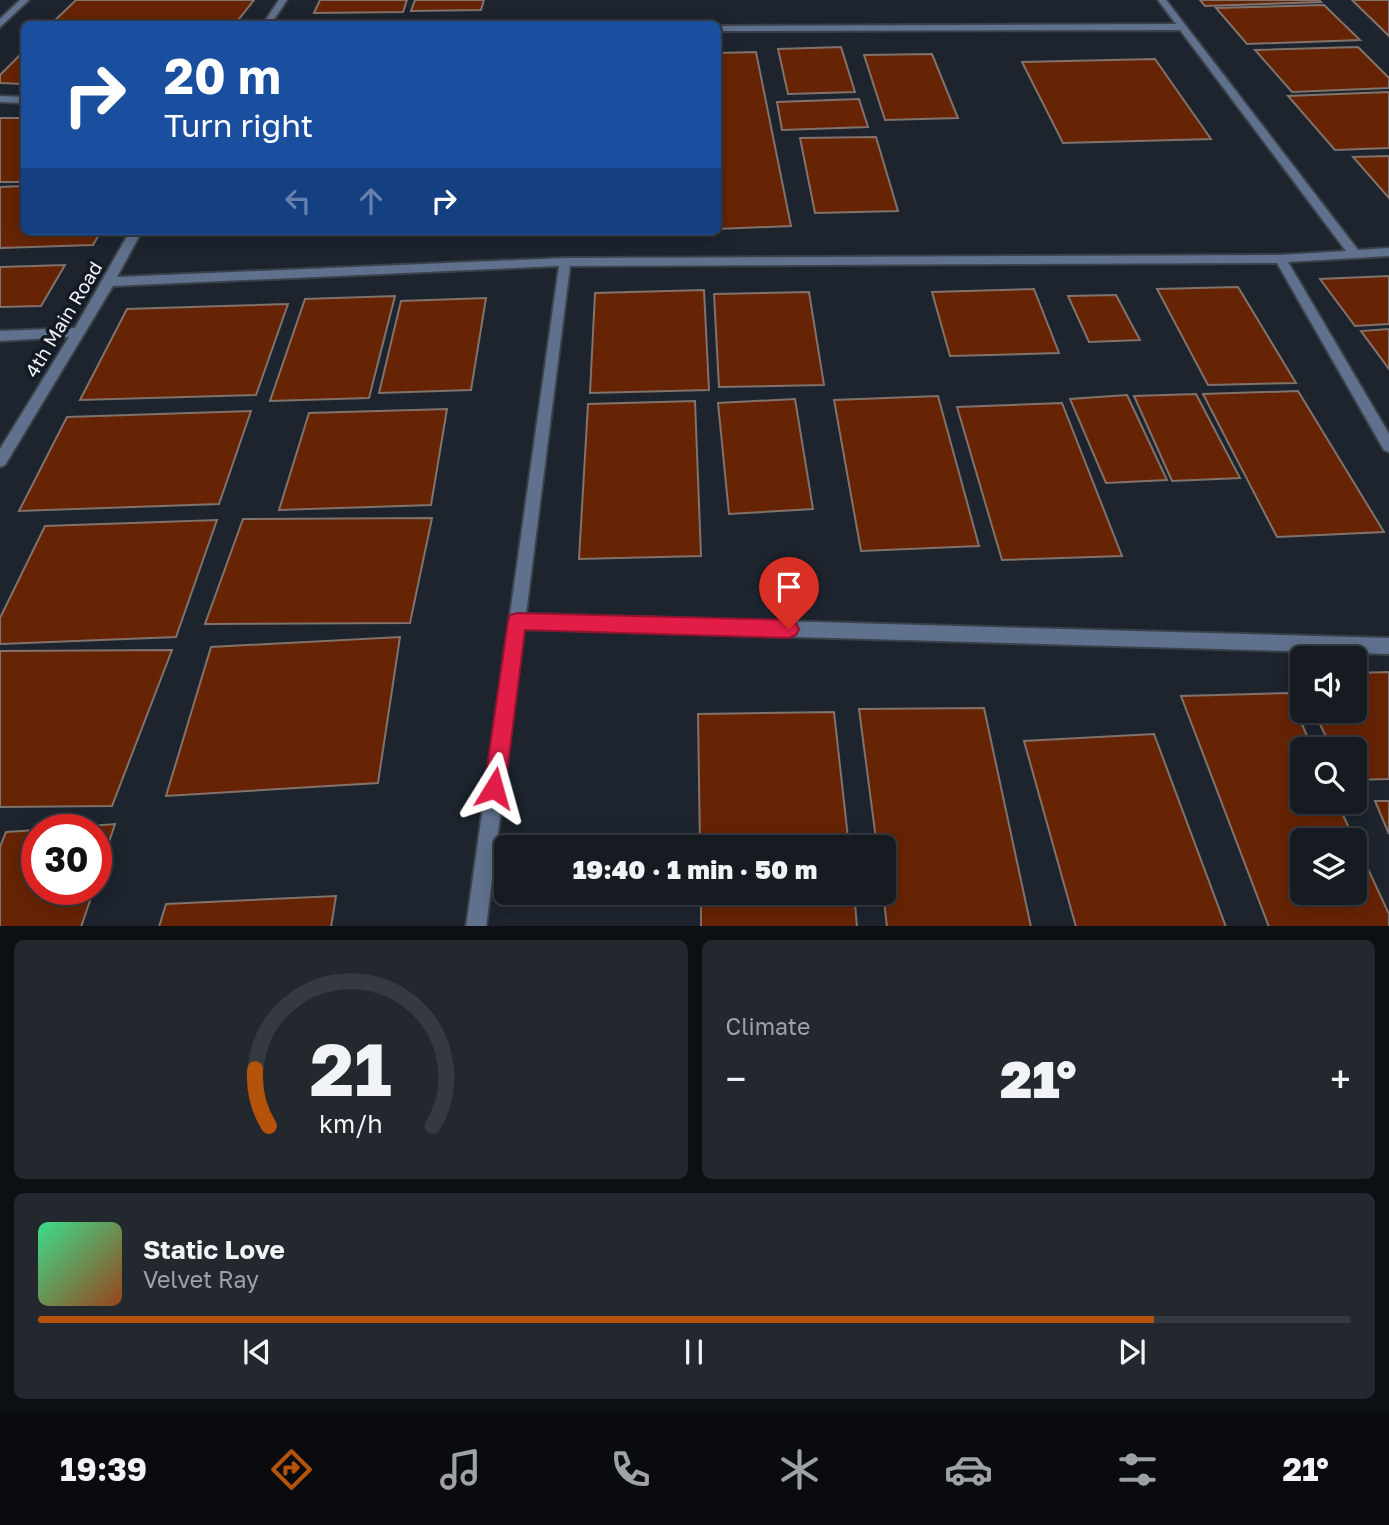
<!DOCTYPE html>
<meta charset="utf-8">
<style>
:root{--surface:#161b22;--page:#23282f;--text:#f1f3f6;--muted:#9ea1a5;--line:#353940;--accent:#b45309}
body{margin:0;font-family:"Golos Text",sans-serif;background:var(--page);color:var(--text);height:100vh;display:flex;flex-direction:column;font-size:26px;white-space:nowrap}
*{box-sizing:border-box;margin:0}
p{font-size:23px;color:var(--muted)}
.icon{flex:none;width:38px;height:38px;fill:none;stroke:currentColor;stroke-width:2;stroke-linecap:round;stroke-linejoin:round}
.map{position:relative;height:926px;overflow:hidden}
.sheet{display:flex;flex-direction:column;gap:14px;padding:14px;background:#0c0f13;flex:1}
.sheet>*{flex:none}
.top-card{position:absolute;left:21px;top:21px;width:700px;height:214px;border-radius:10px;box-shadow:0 4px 18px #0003,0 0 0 2px var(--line);background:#1a4fa0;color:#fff;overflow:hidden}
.buttons{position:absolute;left:1290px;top:646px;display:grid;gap:14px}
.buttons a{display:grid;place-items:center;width:77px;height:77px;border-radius:10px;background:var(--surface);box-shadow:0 4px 18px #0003,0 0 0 2px var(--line);font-size:35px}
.speed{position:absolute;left:21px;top:814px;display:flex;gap:14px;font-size:35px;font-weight:700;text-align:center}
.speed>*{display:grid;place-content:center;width:91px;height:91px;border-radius:50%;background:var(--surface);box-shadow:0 4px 18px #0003,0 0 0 2px var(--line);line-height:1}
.speed .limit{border:10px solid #d22;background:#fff;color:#111}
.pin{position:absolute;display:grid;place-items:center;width:60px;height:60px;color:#fff;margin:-72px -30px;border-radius:50% 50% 50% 0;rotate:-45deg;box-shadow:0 0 7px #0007}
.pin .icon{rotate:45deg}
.me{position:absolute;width:77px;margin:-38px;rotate:8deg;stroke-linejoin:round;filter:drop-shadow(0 0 5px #0008)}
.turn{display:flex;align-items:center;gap:24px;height:147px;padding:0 28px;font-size:32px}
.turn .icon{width:91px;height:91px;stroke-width:2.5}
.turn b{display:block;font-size:49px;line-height:60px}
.lanes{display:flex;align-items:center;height:66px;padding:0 28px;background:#0003;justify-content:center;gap:35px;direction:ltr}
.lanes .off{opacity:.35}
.big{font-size:52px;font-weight:800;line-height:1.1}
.sheet .tile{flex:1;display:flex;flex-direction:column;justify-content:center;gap:10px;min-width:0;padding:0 24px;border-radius:10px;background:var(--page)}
.sheet .dial{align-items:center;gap:0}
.dial svg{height:182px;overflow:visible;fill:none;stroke:var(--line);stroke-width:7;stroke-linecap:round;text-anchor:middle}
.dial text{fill:var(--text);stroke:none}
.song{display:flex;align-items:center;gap:21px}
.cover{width:84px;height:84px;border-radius:10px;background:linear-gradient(135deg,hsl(150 70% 55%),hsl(20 70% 35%))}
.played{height:7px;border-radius:4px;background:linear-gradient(90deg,var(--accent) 85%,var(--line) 85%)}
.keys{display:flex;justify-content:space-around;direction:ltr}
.heat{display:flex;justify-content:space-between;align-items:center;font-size:38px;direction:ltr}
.sheet .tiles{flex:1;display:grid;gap:14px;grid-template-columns:1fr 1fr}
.tile:last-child{grid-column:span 2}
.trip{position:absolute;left:494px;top:835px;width:402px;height:70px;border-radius:10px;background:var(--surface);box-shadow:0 4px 18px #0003,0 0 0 2px var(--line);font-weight:800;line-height:70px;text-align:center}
.dock{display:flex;height:112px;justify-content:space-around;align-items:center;background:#090b0e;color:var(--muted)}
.dock .icon{width:49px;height:49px}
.dock .active{color:var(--accent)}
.dock b{font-size:32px;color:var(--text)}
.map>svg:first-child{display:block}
.building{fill:#662404;stroke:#81726c;stroke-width:2;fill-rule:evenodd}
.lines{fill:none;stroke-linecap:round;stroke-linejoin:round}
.minor-casing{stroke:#3b414b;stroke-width:4}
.minor{fill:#5f718c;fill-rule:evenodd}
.route{fill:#e11d48;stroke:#92132f;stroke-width:2}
.labels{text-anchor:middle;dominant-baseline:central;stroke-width:7;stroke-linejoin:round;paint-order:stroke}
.street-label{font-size:19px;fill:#f0f4fb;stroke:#141a24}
</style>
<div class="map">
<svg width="1389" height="927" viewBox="0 0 1389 927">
<rect width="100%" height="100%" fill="#1d242e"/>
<g class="building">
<path d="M 76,0 L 254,0 L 235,24 L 51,24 Z"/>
<path d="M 320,0 L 407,0 L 403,12 L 314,13 Z"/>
<path d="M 415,0 L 484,0 L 481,10 L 411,11 Z"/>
<path d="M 1200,0 L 1319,0 L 1321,2 L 1205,6 Z"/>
<path d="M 1352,0 L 1389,0 L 1389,36 Z"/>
<path d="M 1324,5 L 1360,40 L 1247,44 L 1216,8 Z"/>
<path d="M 841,47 L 855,92 L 788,94 L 778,49 Z"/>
<path d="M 1358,47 L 1389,78 L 1389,88 L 1292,92 L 1255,50 Z"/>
<path d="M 24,51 L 24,84 L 0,83 L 0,75 Z"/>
<path d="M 756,52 L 791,226 L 718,229 L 718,53 Z"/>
<path d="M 932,54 L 958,118 L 885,120 L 864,55 Z"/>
<path d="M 1155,59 L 1211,139 L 1063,143 L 1022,62 Z"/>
<path d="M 1389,92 L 1389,148 L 1335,150 L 1288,96 Z"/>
<path d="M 859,99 L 868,127 L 782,130 L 777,102 Z"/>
<rect x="0" y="118" width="24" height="64"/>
<path d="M 876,137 L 898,211 L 815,213 L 800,138 Z"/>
<path d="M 1389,156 L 1389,198 L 1353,157 Z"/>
<path d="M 24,186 L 24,231 L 101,231 L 93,245 L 0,248 L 0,187 Z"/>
<path d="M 65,265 L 41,306 L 0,307 L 0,267 Z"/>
<path d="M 1389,276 L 1389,324 L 1355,326 L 1320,279 Z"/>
<path d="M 1238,287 L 1296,383 L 1208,385 L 1157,289 Z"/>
<path d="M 1034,289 L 1059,353 L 950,356 L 932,292 Z"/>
<path d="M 704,290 L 709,390 L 590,393 L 595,293 Z"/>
<path d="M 809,292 L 824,385 L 719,387 L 714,294 Z"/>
<path d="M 1116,295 L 1140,340 L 1089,342 L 1068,296 Z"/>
<path d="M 395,296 L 369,398 L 270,401 L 305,299 Z"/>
<path d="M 486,298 L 471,390 L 379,393 L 401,301 Z"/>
<path d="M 288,304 L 256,395 L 80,400 L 127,309 Z"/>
<path d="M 1389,329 L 1389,369 L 1361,331 Z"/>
<path d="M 1298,391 L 1384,532 L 1277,537 L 1203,394 Z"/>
<path d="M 1196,394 L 1240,478 L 1172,481 L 1134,396 Z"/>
<path d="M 1127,395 L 1167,480 L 1106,483 L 1070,399 Z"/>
<path d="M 938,396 L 979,546 L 861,551 L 834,400 Z"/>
<path d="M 795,399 L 813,509 L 729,514 L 718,403 Z"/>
<path d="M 695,401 L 701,556 L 579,559 L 588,404 Z"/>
<path d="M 1062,403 L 1122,556 L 1002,560 L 957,407 Z"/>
<path d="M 447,409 L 431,505 L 279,510 L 309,413 Z"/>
<path d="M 251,411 L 219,504 L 19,511 L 67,417 Z"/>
<path d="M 432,518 L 410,623 L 205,624 L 243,519 Z"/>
<path d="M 217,520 L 176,637 L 0,644 L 0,618 L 45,526 Z"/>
<path d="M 400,637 L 378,783 L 166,796 L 211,647 Z"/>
<path d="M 172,650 L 112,806 L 0,807 L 0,651 Z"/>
<path d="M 1389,672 L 1389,779 L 1354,780 L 1354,749 L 1332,749 L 1313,710 L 1354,710 L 1354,673 Z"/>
<path d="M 1288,693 L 1313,749 L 1302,749 L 1302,802 L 1337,802 L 1389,914 L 1389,927 L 1269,927 L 1181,696 ZM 1302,840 L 1354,840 L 1354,892 L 1302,892 Z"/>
<path d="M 984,708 L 1031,927 L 887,927 L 883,892 L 884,847 L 877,847 L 859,709 Z"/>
<path d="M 834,712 L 849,847 L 700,847 L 698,714 Z"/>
<path d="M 1154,734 L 1226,927 L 1076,927 L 1024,741 Z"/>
<path d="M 1375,801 L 1389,801 L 1389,834 Z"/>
<path d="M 115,824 L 96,881 L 96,830 L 37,830 Z"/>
<path d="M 37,830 L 37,889 L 94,889 L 81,927 L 0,927 L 0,847 L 6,832 Z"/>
<path d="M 701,892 L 854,892 L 857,927 L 701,927 Z"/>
<path d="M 336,896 L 331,927 L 159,927 L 166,904 Z"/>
</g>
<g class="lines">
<g class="minor-casing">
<g id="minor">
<path d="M 20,0 L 29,0 L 0,27 L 0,19 Z"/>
<path d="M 279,0 L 287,0 L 271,24 L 263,24 Z"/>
<path d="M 1158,0 L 1166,0 L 1358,250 L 1389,248 L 1389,256 L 1288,262 L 1389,434 L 1389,452 L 1384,450 L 1277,263 L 570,266 L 526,614 L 1389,638 L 1389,654 L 524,629 L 486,927 L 466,927 L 559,266 L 113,286 L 5,465 L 0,467 L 0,449 L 69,337 L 0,341 L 0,331 L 75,328 L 130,231 L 142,231 L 117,277 L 565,258 L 1280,255 L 1346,251 L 1180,30 L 718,31 L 718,26 L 1176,24 Z"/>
<path d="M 0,96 L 24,97 L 24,103 L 0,102 Z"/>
</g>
</g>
<use href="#minor" class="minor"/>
</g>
<path class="route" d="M 517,613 L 789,620 L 796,623 L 799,629 L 796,635 L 789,638 L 525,630 L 505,788 L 502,795 L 494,798 L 487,795 L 484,788 L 508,621 L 510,615 Z"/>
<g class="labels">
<g class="street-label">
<text transform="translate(63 319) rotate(-59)">4th Main Road</text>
</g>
</g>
</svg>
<div class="buttons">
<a><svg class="icon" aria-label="sound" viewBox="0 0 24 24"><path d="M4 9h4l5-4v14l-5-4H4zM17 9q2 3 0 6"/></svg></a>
<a><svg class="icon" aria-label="search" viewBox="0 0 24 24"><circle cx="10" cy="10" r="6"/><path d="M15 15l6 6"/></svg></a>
<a><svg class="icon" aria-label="layers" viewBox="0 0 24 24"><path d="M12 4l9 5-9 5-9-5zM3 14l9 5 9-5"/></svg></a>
</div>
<div class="speed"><div class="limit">30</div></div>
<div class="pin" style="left:789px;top:629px;background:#d93025"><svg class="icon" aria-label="arrive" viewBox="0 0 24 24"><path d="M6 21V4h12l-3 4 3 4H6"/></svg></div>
<svg class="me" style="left:494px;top:788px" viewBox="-20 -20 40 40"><path d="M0-17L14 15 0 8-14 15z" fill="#e11d48" stroke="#fff" stroke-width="4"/></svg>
<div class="trip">19:40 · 1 min · 50 m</div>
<div class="top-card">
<div class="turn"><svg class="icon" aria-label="right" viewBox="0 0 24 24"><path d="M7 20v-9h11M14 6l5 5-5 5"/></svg><div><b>20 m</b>Turn right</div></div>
<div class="lanes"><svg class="icon off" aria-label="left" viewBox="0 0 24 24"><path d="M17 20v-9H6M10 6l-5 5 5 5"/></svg><svg class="icon off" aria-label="ahead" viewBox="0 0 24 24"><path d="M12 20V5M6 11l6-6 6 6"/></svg><svg class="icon" aria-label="right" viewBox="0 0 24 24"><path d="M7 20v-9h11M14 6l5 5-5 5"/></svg></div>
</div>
</div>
<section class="sheet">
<div class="tiles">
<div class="tile dial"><svg viewBox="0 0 100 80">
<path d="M14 69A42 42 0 1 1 86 69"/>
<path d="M14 69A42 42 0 0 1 8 44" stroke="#b45309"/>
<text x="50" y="56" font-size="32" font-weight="700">21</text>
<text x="50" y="72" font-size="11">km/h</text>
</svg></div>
<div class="tile"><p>Climate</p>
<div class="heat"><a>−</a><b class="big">21°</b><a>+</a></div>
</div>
<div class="tile">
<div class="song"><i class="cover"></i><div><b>Static Love</b><p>Velvet Ray</p></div></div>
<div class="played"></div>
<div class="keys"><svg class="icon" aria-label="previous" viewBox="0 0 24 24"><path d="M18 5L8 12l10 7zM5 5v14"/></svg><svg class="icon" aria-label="pause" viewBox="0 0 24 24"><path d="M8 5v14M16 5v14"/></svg><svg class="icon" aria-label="next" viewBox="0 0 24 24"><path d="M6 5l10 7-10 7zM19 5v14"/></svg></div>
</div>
</div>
</section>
<nav class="dock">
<b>19:39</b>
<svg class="icon active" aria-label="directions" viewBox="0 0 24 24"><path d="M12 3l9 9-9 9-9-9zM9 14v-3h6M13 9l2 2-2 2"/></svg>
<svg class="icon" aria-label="music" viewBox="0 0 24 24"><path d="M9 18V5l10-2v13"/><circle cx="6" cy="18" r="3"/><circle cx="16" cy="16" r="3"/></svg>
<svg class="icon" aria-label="phone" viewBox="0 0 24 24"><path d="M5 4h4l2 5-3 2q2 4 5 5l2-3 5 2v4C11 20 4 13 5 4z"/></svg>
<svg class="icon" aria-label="climate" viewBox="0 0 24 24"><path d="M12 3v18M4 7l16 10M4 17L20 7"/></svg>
<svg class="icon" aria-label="car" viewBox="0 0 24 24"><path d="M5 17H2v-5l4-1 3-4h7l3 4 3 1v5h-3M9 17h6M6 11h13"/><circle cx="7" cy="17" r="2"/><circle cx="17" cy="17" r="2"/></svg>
<svg class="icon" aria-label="filters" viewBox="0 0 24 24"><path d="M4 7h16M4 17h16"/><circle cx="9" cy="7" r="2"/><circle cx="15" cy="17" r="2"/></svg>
<b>21°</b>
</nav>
